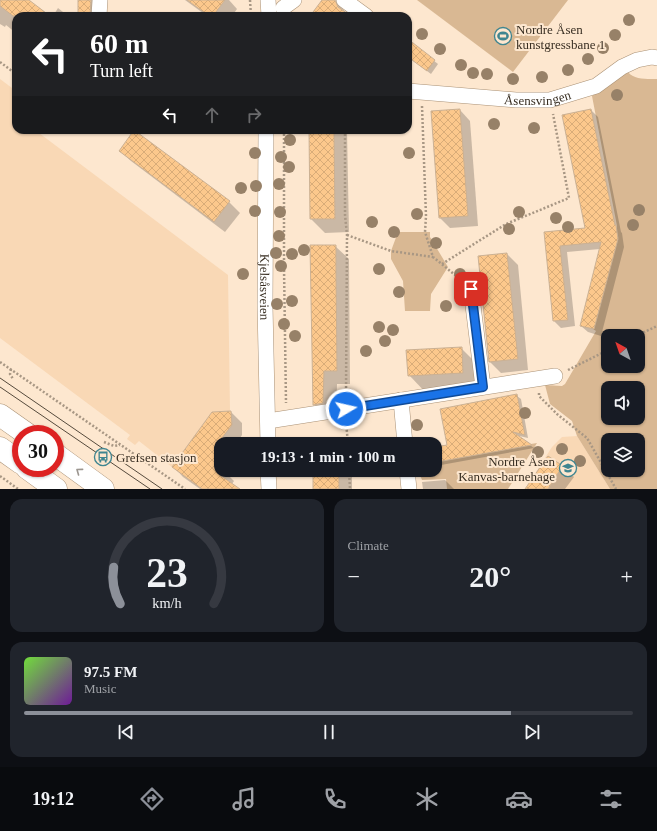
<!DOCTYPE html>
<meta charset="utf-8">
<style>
:root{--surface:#171b24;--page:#20242c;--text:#f1f3f6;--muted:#9ea1a6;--line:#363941;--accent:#8c9099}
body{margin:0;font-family:Georgia,serif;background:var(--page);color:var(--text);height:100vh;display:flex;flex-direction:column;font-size:15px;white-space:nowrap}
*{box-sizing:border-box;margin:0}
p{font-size:13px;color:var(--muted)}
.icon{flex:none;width:22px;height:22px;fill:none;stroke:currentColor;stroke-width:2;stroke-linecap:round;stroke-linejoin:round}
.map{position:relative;height:489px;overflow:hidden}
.side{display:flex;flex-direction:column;gap:10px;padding:10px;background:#0d0f14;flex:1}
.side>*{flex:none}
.top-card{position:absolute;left:12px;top:12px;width:400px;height:122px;border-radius:12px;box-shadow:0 1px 3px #0004;background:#202124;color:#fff;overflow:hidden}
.needle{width:26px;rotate:320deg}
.buttons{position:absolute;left:601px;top:329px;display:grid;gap:8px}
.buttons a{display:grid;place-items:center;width:44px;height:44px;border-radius:8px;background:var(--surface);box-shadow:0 1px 3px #0004;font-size:20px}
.speed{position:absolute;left:12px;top:425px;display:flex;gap:8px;font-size:20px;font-weight:700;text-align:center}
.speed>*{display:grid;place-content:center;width:52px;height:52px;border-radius:50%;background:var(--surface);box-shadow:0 1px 3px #0004;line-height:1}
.speed .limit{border:6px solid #d22;background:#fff;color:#111}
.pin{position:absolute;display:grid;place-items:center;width:34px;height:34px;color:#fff;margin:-17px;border-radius:8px;box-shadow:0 2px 6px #0006}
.me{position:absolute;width:44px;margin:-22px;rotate:81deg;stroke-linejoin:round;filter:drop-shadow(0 0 3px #0008)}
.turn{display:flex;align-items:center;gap:14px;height:84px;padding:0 12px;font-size:18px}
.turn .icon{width:52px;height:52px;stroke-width:2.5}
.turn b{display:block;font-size:28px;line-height:34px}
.lanes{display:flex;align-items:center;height:38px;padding:0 12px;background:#0003;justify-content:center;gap:20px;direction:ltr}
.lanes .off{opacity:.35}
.big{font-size:30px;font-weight:600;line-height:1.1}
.side .tile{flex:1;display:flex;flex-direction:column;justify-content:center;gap:6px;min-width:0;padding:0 14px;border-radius:12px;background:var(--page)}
.side .dial{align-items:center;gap:0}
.dial svg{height:104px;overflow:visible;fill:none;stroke:var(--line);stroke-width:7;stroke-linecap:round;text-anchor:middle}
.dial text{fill:var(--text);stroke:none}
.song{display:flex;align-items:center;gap:12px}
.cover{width:48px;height:48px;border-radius:6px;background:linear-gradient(135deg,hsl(100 70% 55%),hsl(280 70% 35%))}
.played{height:4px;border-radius:2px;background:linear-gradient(90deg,var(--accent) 80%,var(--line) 80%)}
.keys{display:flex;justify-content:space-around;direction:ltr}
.heat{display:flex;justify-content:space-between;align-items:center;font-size:22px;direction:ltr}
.side .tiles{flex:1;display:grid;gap:10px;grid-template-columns:1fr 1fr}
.tile:last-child{grid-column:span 2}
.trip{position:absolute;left:214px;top:437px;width:228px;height:40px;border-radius:12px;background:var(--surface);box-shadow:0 1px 3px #0004;font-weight:600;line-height:40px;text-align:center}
.tabs{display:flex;height:64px;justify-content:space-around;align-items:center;background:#090b0e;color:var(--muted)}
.tabs .icon{width:28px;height:28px}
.tabs .selected{color:var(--accent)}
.tabs b{font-size:18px;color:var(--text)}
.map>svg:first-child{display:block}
.built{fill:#f9d8b5}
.green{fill:#d9b893;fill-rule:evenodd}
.shadow{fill:#0003}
.building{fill:url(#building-cross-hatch);stroke:#cbb194}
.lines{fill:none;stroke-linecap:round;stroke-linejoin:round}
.minor-casing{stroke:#aa9175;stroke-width:16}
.highway-casing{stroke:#aa9175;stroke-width:23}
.path{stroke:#a89784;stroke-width:2.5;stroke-dasharray:2 2;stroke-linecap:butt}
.minor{stroke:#fff;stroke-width:15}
.highway{stroke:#fff;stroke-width:22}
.tram{stroke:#554a3c;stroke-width:1}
.tree{fill:#978168}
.oneway{stroke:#9c9690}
.route-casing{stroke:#114b97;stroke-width:10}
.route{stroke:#1a73e8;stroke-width:7}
.labels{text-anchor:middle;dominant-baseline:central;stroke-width:4;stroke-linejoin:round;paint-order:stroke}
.poi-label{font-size:13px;fill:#382e22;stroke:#fde7cf;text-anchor:start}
.street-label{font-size:13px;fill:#382e22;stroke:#fde7cf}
</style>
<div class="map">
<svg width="657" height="489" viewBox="0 0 657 489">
<defs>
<pattern id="building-cross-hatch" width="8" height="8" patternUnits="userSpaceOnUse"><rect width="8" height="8" fill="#fcc88c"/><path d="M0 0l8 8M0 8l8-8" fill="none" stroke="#d9ac78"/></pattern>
</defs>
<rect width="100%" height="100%" fill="#fde7cf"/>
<g class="built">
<path d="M 0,79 L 16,91 L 16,130 L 35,130 L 228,275 L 230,411 L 212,412 L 172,467 L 139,441 L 135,445 L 127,439 L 130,435 L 0,338 Z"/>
<path d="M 577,436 L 610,489 L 525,489 L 552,447 L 562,437 Z"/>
</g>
<g class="green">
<path d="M 417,0 L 568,0 L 513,72 Z"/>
<path d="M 628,72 C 634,80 648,79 657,79 L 657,489 L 610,489 L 577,436 L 572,421 L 550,404 L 545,385 L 562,386 L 565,384 L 596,331 L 593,329 L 617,226 L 592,96 ZM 608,336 L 638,336 L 638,366 L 608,366 ZM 608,388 L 638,388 L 638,418 L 608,418 ZM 608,440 L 638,440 L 638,470 L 608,470 Z"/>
<path d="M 398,232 L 430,232 L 430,237 L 448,267 L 431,294 L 430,311 L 405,311 L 403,281 L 391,259 L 391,251 Z"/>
<path d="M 537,443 L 508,489 L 447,489 L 446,479 L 422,480 L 418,470 L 435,470 L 435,460 Z"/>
</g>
<g class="shadow">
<path d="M 0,0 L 28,0 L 49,16 L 16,16 L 16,33 L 6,25 L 5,27 L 0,24 Z"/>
<path d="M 79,0 L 106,0 L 103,16 L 79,16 Z"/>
<path d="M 185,0 L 229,0 L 237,9 L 232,16 L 207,16 Z"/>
<path d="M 323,0 L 334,0 L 349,16 L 311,16 Z"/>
<path d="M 58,8 L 68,16 L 53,16 Z"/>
<path d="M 410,42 L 438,64 L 431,74 L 408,57 L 408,45 Z"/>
<path d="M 460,110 L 470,121 L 478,226 L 450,228 L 440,218 Z"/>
<path d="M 591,110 L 598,117 L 621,232 L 622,233 L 624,247 L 601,336 L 588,332 L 581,326 L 600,249 L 567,252 L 575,326 L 561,328 L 554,321 L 545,233 L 587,229 Z"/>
<path d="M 310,130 L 347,130 L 349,232 L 325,233 L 311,219 Z"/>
<path d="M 120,151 L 229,202 L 240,213 L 225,232 L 131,161 Z"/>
<path d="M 335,246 L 349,259 L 350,384 L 337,384 L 336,416 L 327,418 L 314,404 Z"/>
<path d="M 507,254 L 518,265 L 528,370 L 501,373 L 490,362 Z"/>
<path d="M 461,348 L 480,367 L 481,391 L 427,394 L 409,375 Z"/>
<path d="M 517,396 L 521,399 L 528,438 L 515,435 L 534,448 L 441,465 L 438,462 L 435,448 L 448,446 Z"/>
<path d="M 231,412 L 242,423 L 242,435 L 236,444 L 221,444 L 221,470 L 230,470 L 227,474 L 234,481 L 232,484 L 237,489 L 200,489 L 183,477 L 173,466 Z"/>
<path d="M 313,438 L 338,438 L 344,444 L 313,444 Z"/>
<path d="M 548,457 L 563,467 L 574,477 L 565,489 L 526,489 Z"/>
<rect x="314" y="470" width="38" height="19"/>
<path d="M 445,480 L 454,489 L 423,489 L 422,482 Z"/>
</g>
<g class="building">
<path d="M 0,0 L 29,0 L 50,16 L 13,16 L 0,6 Z"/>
<path d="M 78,0 L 91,0 L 90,16 L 78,16 Z"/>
<path d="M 187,0 L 225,0 L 213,16 L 209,16 Z"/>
<path d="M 322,0 L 335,0 L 338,7 L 351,16 L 310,16 Z"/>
<path d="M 408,39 L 435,60 L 427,71 L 408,57 Z"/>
<path d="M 460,109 L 468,216 L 439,218 L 431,111 Z"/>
<path d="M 591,109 L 615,225 L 616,225 L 618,239 L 594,329 L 580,326 L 601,242 L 560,246 L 568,320 L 553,321 L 544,232 L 585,228 L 562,115 Z"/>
<path d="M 134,130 L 230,201 L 214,222 L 119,151 Z"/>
<path d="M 309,130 L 334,130 L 335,219 L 310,219 Z"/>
<path d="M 310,245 L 336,245 L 336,271 L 337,371 L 324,371 L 323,403 L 313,405 Z"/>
<path d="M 507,253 L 518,359 L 489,362 L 478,256 Z"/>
<path d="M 462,347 L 463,373 L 408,376 L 406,350 Z"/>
<path d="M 517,394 L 525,435 L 513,432 L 532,445 L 437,462 L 435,447 L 447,445 L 440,409 Z"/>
<path d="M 231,411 L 232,425 L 215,447 L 221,452 L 220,475 L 240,489 L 202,489 L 172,467 L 212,412 Z"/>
<path d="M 548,456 L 563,466 L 556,476 L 548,489 L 525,489 Z"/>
<rect x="313" y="470" width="26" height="19"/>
</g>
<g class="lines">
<g class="minor-casing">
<g id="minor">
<path d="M 268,0 L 269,16"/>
<path d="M 344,0 L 366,16"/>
<path d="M 283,8 L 294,0"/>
<path d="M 99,16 L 100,0"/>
<path id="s1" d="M 408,91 L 516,100 L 550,100 L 596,86 L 622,67 L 637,60 L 652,57 L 657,58"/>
<path id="s2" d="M 266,130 L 265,306 L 268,444"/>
<path d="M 471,289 L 483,387"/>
<path d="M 401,400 L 405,444"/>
<path d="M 268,421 L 555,376"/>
<path d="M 268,470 L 269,489"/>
<path d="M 407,470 L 409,489"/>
</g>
</g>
<g class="highway-casing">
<g id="highway">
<path d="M 0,415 L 27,434"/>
<path d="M 0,448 L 21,463"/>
<path d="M 55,454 L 103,489"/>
<path d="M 27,468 L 56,489"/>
</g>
</g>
<g class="path">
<path d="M 250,0 L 251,16"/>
<path d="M 0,62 L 16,74"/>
<path d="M 422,106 L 426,216 L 425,232 L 433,257 L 460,279"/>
<path d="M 284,130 L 284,267 L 286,403"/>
<path d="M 345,130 L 345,215 L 347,235 L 346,393"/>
<path d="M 347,235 L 391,251 L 433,257"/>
<path d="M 442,264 L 506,224 L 569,198 L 553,114"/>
<path d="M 636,336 L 657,326"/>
<path d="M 0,362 L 185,489"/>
<path d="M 11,369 L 10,374 L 13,379"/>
<path d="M 568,370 L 608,350"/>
<path d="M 539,393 L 539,396 L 557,414 L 587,438 L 616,489"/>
<path d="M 346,422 L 348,444"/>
<path d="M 104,442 L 114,446 L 120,445"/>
<path d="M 349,470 L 350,489"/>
<path d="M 0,476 L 18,489"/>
</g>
<use href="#minor" class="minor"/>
<use href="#highway" class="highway"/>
<g class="tram">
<path d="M 0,378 L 162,489"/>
<path d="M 0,387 L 150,489"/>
</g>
</g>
<g class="tree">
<circle cx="629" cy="20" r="6"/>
<circle cx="422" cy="34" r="6"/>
<circle cx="615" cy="35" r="6"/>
<circle cx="603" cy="48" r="6"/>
<circle cx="440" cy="49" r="6"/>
<circle cx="588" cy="59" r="6"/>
<circle cx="461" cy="65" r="6"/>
<circle cx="568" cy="70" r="6"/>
<circle cx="473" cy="73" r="6"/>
<circle cx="487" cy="74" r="6"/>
<circle cx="542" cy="77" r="6"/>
<circle cx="513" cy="79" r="6"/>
<circle cx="617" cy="95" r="6"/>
<circle cx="494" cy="124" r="6"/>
<circle cx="534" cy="128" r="6"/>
<circle cx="290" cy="140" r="6"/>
<circle cx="255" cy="153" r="6"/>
<circle cx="409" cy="153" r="6"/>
<circle cx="281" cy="157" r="6"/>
<circle cx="289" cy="167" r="6"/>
<circle cx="279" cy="184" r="6"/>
<circle cx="256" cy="186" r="6"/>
<circle cx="241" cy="188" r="6"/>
<circle cx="639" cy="210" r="6"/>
<circle cx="255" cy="211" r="6"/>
<circle cx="280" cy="212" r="6"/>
<circle cx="519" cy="212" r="6"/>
<circle cx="417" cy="214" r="6"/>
<circle cx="556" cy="218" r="6"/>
<circle cx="372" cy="222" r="6"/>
<circle cx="633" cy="225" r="6"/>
<circle cx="568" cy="227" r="6"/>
<circle cx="509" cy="229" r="6"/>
<circle cx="394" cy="232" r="6"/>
<circle cx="279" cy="236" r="6"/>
<circle cx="436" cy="243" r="6"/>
<circle cx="304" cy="250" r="6"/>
<circle cx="276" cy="253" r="6"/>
<circle cx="292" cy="254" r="6"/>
<circle cx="281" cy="266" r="6"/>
<circle cx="379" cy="269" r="6"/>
<circle cx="243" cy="274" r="6"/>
<circle cx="460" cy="274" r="6"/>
<circle cx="399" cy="292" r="6"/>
<circle cx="292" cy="301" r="6"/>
<circle cx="277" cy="304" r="6"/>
<circle cx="446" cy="306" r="6"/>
<circle cx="284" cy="324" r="6"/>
<circle cx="379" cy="327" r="6"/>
<circle cx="393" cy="330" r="6"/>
<circle cx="295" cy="336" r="6"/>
<circle cx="385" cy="341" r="6"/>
<circle cx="366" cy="351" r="6"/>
<circle cx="525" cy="413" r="6"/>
<circle cx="417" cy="425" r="6"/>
<circle cx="562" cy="449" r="6"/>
<circle cx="538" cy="452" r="6"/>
<circle cx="580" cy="461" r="6"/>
</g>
<defs><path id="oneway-chevron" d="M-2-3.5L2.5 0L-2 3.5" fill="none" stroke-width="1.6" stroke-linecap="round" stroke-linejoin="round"/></defs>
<use class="oneway" href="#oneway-chevron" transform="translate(79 471) rotate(-144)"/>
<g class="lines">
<g class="route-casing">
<path id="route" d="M 346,409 L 483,387 L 471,289"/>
</g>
<use href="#route" class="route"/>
</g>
<defs>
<g id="stadium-ring" transform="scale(0.9)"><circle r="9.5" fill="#fde7cf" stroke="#3f8590" stroke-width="1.5"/><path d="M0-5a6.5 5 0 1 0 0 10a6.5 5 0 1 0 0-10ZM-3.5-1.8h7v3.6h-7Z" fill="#3f8590"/></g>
<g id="bus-ring" transform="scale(0.9)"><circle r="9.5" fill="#fde7cf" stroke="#3f8590" stroke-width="1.5"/><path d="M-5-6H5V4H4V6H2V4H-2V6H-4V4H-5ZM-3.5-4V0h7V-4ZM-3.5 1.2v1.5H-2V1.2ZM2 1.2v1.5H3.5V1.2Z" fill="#3f8590"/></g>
<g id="school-ring" transform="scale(0.9)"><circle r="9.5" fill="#fde7cf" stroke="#3f8590" stroke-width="1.5"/><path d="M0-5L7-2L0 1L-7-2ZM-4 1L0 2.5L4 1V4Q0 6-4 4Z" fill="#3f8590"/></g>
</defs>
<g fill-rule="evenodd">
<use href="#stadium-ring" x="503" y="36"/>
<use href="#bus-ring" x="103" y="457"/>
<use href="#school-ring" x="568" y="468"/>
</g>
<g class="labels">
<g class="poi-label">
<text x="516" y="29">Nordre Åsen<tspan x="516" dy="15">kunstgressbane 1</tspan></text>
<text x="116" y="457">Grefsen stasjon</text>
<text x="555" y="461" text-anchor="end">Nordre Åsen<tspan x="555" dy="15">Kanvas-barnehage</tspan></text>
</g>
<g class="street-label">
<text stroke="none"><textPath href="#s1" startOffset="130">Åsensvingen</textPath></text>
<text stroke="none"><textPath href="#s2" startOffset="157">Kjelsåsveien</textPath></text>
</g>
</g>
</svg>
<div class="buttons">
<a><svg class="needle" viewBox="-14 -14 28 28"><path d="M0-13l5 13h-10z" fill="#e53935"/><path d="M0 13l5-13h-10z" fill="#9ea1a6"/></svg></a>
<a><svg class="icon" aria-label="sound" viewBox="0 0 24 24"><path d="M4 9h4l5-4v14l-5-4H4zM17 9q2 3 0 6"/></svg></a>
<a><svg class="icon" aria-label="layers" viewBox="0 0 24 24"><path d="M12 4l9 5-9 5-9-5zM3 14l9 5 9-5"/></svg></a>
</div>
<div class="speed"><div class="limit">30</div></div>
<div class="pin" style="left:471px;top:289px;background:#d93025"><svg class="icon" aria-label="arrive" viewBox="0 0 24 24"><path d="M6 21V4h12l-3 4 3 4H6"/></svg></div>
<svg class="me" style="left:346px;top:409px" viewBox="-20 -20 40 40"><circle r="17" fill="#1a73e8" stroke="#fff" stroke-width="3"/><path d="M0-11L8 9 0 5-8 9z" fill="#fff"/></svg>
<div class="trip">19:13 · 1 min · 100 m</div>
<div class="top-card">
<div class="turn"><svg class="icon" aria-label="left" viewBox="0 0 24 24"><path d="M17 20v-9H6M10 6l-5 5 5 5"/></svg><div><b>60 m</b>Turn left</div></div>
<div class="lanes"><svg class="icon" aria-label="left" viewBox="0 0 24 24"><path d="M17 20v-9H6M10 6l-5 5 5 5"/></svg><svg class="icon off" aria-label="ahead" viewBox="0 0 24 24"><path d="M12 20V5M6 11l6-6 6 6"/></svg><svg class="icon off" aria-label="right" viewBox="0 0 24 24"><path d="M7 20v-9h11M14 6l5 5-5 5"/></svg></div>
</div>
</div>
<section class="side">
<div class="tiles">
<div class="tile dial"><svg viewBox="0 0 100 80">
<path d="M14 69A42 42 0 1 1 86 69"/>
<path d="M14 69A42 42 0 0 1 9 41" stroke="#8c9099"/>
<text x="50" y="56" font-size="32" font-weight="700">23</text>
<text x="50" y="72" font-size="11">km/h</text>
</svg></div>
<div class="tile"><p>Climate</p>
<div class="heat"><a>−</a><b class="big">20°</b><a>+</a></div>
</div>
<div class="tile">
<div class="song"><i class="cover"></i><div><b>97.5 FM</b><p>Music</p></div></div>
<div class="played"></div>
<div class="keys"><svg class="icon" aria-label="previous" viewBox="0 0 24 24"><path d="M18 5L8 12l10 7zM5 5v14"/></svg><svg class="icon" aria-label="pause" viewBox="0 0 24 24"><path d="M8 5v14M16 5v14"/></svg><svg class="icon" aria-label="next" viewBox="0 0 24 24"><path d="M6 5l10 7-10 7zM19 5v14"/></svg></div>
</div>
</div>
</section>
<nav class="tabs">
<b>19:12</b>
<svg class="icon selected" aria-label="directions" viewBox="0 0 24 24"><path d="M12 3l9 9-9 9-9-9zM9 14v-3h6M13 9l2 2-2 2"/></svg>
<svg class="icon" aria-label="music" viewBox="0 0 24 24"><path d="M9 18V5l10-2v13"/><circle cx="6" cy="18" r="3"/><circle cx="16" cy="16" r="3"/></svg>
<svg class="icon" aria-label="phone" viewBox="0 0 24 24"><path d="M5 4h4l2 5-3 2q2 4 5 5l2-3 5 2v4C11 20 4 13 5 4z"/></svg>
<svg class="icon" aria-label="climate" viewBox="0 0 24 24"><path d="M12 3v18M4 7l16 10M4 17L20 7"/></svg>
<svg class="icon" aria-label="car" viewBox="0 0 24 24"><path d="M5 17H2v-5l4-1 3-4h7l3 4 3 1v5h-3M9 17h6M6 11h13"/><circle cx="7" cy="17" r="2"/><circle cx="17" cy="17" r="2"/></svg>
<svg class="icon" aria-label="filters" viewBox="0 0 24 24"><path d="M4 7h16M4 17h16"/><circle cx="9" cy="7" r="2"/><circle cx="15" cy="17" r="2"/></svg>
</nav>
